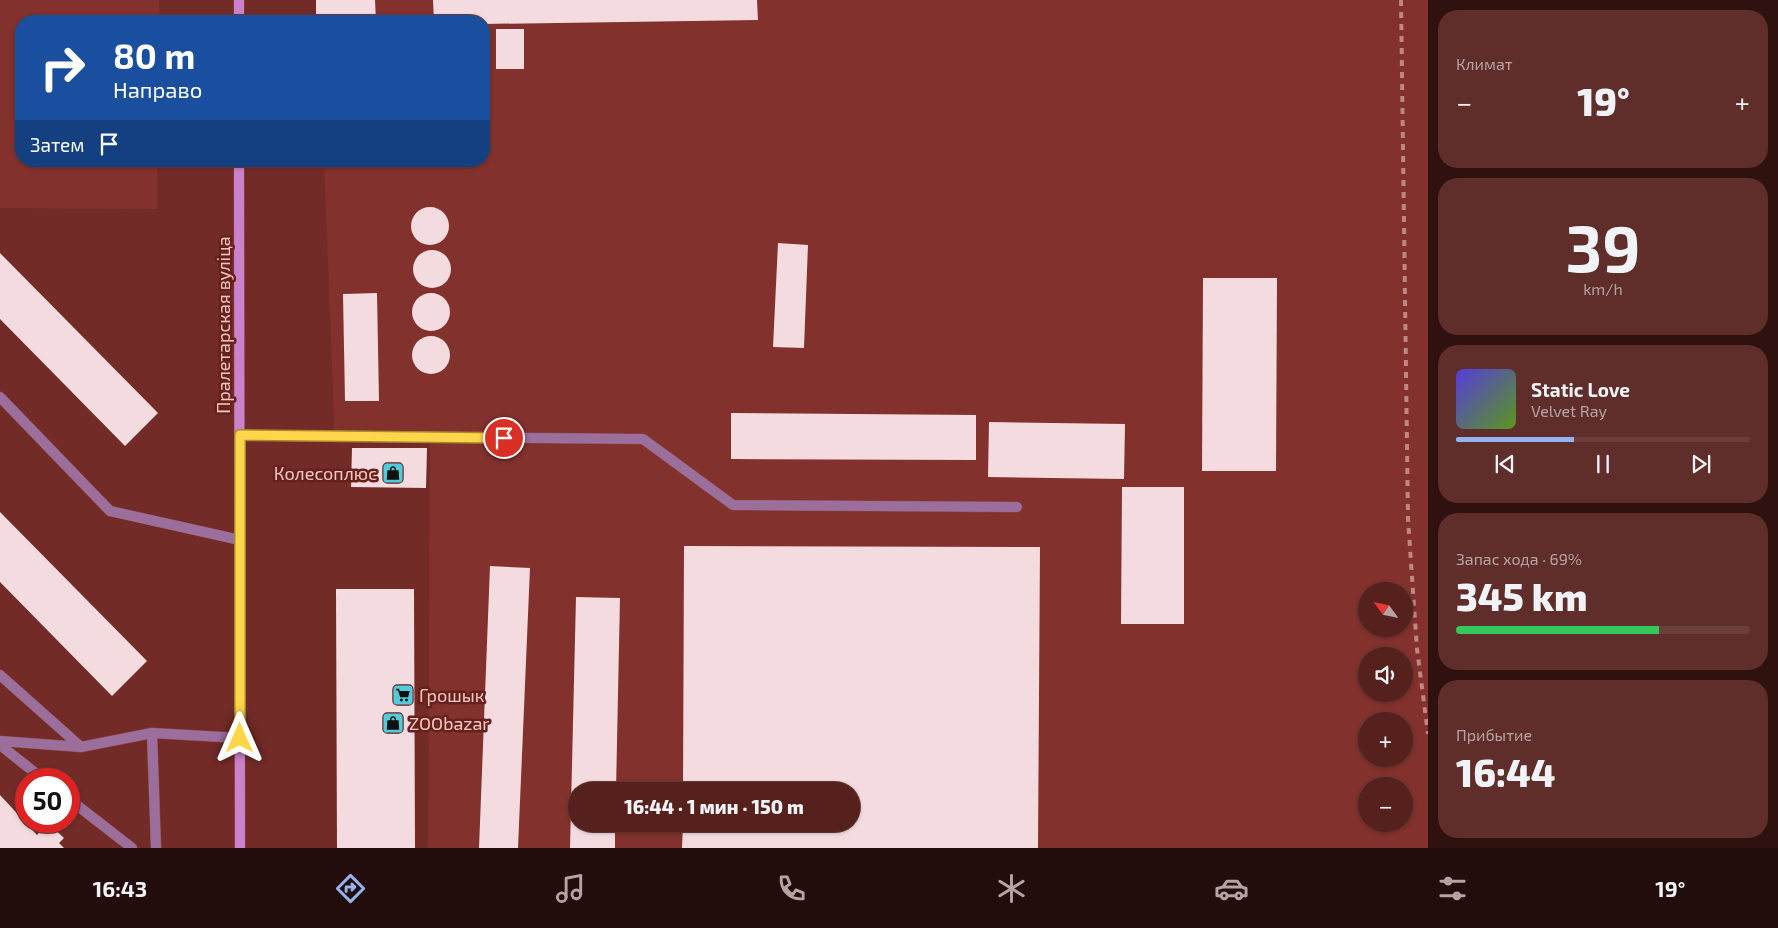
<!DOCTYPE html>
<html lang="ru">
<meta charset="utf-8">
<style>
:root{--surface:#56201d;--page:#5f2d2a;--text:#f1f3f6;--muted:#b6a3a4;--line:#6c3e3b;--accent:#95b2f1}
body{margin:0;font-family:"Exo 2",sans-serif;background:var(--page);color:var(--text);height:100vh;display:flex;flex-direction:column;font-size:19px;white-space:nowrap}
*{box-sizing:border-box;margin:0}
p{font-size:16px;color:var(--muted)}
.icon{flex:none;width:28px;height:28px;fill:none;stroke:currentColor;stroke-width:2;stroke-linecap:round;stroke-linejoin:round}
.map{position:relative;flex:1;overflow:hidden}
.panel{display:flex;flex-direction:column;gap:10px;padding:10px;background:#2f1210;width:350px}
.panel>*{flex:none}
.guide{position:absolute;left:15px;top:15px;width:475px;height:152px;border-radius:20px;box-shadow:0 1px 4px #0004,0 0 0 1px var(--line);background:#1a4fa0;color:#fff;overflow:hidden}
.needle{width:32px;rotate:303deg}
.fabs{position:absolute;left:1358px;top:582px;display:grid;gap:10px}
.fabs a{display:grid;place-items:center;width:55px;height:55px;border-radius:50%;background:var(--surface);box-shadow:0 1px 4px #0004,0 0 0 1px var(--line);font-size:25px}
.speed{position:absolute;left:15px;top:768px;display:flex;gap:10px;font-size:25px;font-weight:700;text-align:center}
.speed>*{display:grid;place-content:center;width:65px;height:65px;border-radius:50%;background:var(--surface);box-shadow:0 1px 4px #0004,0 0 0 1px var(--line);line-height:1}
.speed .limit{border:8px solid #d22;background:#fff;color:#111}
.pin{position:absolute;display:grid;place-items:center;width:42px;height:42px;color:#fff;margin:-21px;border:2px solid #fff;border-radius:50%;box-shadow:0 1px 5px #0007}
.me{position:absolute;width:55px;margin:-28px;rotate:0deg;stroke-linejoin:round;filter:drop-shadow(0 0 4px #0008)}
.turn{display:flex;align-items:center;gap:18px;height:105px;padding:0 15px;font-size:22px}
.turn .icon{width:65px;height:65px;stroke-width:2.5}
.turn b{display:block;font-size:35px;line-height:42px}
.then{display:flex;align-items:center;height:48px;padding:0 15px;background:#0003;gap:10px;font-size:19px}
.big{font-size:38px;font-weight:800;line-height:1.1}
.panel .widget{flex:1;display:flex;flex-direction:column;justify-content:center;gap:8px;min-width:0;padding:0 18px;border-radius:20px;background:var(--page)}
.panel .dial{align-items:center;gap:0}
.dial b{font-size:65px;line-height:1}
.song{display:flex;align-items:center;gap:15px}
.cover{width:60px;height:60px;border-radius:8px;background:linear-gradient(135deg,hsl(250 70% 55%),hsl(90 70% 35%))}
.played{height:5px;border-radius:2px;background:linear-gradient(90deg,var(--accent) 40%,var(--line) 40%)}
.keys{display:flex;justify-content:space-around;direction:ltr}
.heat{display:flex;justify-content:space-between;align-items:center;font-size:28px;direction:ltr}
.charge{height:8px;border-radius:4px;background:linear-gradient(90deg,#34c759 69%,var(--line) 0)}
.trip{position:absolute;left:568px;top:782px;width:292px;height:50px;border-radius:25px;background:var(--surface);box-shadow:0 1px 4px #0004,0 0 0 1px var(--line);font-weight:800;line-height:50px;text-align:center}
.tabs{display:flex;height:80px;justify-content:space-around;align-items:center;background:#220d0c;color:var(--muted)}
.tabs .icon{width:35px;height:35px}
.tabs .active{color:var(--accent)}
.tabs b{font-size:22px;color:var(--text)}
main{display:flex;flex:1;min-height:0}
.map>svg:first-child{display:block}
.built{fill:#82312c;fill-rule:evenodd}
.building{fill:#f3dbdf}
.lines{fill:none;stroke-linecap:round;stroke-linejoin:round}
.lane-casing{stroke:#8d4a46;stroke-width:11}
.secondary-casing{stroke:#8d4a46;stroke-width:11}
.lane{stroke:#9c6e9c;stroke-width:10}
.secondary{stroke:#cb82cc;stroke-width:10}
.rail{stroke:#bf8782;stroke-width:4;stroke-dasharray:6 6;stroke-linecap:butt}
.route-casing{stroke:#a68a30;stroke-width:12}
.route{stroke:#ffd54a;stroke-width:9}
.labels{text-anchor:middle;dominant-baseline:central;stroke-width:5;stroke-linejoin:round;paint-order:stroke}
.street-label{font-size:18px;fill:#f4c8c2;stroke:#67201c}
.poi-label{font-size:18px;fill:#f4c8c2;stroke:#67201c;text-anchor:start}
</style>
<main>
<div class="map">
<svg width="1428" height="848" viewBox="0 0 1428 848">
<rect width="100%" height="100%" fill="#732b27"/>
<g class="built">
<path d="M 0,0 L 159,0 L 159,21 L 21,21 L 21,161 L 157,161 L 157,209 L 0,208 Z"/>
<path d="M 320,0 L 1428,0 L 1428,848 L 428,848 L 430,438 L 335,443 L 324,161 L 484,161 L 484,21 L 320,21 ZM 1366,591 L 1404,591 L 1404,629 L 1366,629 ZM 1366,656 L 1404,656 L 1404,694 L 1366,694 ZM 1366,721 L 1404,721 L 1404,759 L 1366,759 ZM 1366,786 L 1404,786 L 1404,824 L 1366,824 ZM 576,791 L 851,791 L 851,824 L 576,824 Z"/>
</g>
<g class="building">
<path d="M 316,0 L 375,0 L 376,21 L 316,21 Z"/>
<path d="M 433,0 L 757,0 L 758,20 L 484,24 L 484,21 L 434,21 Z"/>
<rect x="496" y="29" width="28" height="40"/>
<circle cx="430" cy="226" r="19"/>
<path d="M 778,243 L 808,245 L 804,348 L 773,347 Z"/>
<circle cx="432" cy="269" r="19"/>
<path d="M 0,253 L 158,413 L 125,446 L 0,319 Z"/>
<path d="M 1203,278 L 1277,278 L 1276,471 L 1202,471 Z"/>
<circle cx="431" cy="312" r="19"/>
<path d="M 377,293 L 379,401 L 345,401 L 343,294 Z"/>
<circle cx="431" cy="355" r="19"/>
<path d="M 731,413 L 976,415 L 976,460 L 731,459 Z"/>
<path d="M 989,422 L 1125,424 L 1124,479 L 988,477 Z"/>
<path d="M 352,448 L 427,448 L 426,488 L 351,487 Z"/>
<path d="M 1122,487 L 1184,487 L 1184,624 L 1121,624 Z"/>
<path d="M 0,512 L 147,661 L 112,696 L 0,582 Z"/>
<path d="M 684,546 L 1040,547 L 1038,848 L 682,848 L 683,824 L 851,824 L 851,791 L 683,791 Z"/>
<path d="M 490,566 L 530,568 L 518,848 L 479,848 Z"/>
<path d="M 336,589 L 414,589 L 415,848 L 337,848 Z"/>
<path d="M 576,597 L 620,598 L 616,791 L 576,791 L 576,824 L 615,824 L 615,848 L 570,848 Z"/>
<path d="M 0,795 L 37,835 L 48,823 L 64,838 L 59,843 L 64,848 L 0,848 Z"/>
</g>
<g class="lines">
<g class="lane-casing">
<g id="lane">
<path d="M 0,397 L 110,511 L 240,540"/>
<path d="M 240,435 L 643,439 L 733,505 L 1017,507"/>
<path d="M 0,675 L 81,747 L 152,733 L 240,738"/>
<path d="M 152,733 L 156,848"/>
<path d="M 0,741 L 81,747"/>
<path d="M 0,745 L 43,779"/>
<path d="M 69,799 L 132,848"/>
</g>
</g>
<g class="secondary-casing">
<g id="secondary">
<path d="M 239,0 L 239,21"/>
<path d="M 239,161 L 240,848"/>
</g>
</g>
<use href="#lane" class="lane"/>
<use href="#secondary" class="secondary"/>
<path class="rail" d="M 1401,0 L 1408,519 L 1417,649 L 1428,734"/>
</g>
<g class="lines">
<g class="route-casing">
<path id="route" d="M 240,738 L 240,435 L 504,438"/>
</g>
<use href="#route" class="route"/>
</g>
<defs>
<g id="shop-square" transform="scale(1.125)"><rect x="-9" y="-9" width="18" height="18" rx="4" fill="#52cbda" stroke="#67201c"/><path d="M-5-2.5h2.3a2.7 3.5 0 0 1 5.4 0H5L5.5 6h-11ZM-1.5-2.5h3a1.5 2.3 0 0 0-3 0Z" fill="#111"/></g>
<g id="supermarket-square" transform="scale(1.125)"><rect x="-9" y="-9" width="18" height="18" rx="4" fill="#52cbda" stroke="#67201c"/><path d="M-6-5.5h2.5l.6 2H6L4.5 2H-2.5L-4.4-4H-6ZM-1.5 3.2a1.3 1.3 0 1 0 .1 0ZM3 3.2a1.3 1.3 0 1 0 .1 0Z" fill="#111"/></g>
</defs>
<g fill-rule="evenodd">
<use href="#shop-square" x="393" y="473"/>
<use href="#supermarket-square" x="403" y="695"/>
<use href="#shop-square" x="393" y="723"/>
</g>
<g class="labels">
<g class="street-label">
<text transform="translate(223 325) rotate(-90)">Пралетарская вуліца</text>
</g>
<g class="poi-label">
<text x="377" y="473" text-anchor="end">Колесоплюс</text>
<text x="419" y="695">Грошык</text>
<text x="409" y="723">ZOObazar</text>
</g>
</g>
</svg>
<div class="fabs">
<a><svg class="needle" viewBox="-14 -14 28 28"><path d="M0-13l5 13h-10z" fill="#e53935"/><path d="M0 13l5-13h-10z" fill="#b6a3a4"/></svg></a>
<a><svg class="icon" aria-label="sound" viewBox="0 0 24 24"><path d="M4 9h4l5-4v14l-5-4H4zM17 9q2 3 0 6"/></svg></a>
<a>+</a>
<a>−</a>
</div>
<div class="speed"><div class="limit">50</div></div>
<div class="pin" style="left:504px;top:438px;background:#d93025"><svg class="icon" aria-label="arrive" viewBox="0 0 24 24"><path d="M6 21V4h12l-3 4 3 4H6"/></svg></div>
<svg class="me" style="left:240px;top:738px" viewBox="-20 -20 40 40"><path d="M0-17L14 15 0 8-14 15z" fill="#ffd54a" stroke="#fff" stroke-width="4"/></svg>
<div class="trip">16:44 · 1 мин · 150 m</div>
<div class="guide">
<div class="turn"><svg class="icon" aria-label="right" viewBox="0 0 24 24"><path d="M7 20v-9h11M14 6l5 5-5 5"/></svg><div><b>80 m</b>Направо</div></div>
<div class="then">Затем<svg class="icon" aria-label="arrive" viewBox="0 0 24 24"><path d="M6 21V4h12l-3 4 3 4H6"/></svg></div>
</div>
</div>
<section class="panel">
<div class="widget"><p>Климат</p>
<div class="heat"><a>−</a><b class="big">19°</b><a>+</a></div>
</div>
<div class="widget dial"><b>39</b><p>km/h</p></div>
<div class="widget">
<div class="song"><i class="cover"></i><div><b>Static Love</b><p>Velvet Ray</p></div></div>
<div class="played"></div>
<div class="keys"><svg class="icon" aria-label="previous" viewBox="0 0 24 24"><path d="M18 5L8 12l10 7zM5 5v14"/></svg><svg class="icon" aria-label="pause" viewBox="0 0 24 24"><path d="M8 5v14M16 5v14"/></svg><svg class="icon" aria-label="next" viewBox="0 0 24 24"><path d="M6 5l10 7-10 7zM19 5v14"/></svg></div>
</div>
<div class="widget"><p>Запас хода · 69%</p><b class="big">345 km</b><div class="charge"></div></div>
<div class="widget"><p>Прибытие</p><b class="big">16:44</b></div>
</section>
</main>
<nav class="tabs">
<b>16:43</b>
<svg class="icon active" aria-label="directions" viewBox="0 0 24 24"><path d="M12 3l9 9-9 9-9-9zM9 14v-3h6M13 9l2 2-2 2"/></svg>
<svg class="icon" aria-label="music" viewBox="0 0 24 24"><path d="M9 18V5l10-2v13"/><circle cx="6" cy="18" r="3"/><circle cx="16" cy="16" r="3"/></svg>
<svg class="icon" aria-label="phone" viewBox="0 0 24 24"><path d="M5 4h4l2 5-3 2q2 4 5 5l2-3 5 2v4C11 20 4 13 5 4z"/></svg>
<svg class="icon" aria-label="climate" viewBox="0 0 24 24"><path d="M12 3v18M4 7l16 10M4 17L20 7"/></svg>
<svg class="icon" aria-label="car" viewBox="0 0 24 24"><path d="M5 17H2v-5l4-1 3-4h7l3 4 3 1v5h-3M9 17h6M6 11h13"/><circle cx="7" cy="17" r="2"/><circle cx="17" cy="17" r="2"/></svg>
<svg class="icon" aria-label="filters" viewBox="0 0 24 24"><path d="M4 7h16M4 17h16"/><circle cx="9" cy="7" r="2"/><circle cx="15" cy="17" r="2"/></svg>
<b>19°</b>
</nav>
